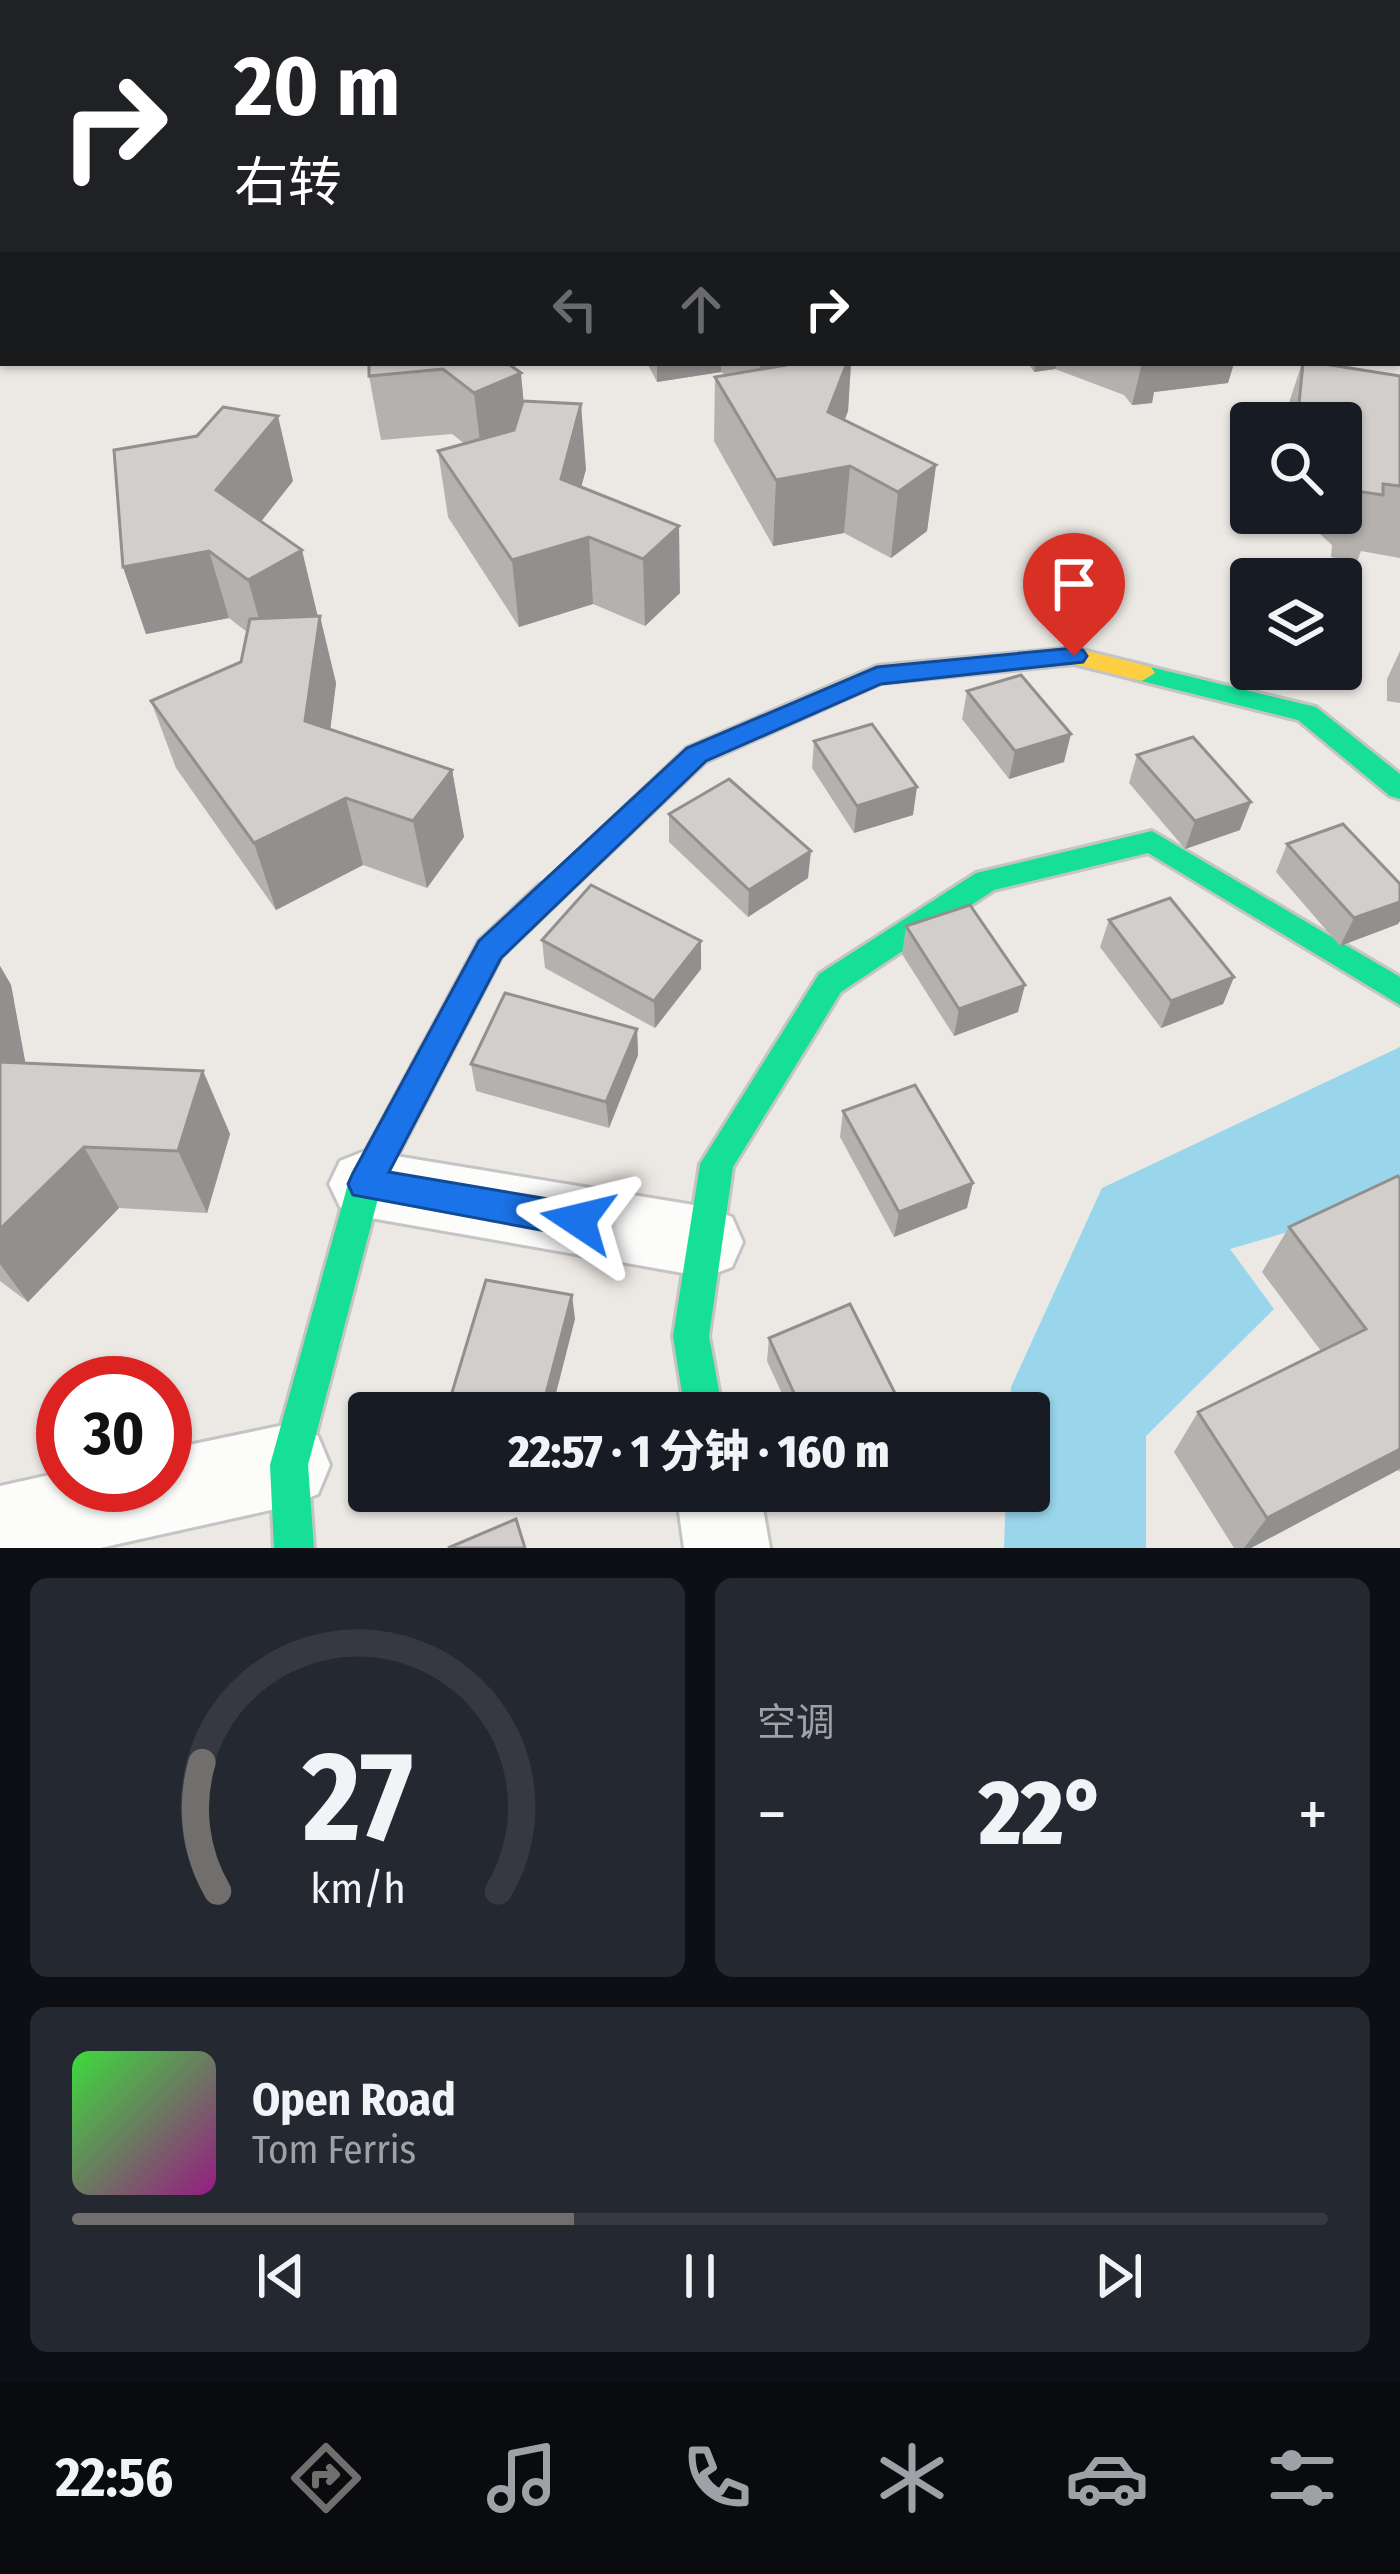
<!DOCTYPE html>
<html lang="zh">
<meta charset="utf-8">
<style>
:root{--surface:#171b24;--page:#242831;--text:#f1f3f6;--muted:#9ea1a6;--line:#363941;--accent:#706f6e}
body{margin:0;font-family:"Fira Sans Condensed","Noto Sans SC",sans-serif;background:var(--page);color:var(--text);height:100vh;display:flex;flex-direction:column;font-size:45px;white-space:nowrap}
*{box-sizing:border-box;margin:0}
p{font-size:39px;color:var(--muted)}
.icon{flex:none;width:66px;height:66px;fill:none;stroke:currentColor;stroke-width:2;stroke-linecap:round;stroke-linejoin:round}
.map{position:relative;height:1548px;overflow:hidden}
.panel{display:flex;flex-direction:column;gap:30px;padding:30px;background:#0d0f14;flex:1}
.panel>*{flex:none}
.hud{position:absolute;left:0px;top:0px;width:1401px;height:366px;box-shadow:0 3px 9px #0004;background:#202124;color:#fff;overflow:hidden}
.fabs{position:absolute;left:1230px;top:402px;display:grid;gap:24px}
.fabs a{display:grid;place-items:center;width:132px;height:132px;border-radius:12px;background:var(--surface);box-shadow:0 3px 9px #0004;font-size:60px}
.speed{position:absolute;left:36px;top:1356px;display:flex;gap:24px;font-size:60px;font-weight:700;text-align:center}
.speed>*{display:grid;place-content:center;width:156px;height:156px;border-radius:50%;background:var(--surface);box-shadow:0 3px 9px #0004;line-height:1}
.speed .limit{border:18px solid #d22;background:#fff;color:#111}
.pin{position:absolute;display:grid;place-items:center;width:102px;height:102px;color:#fff;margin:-123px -51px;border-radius:50% 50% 50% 0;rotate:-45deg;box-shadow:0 0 12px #0007}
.pin .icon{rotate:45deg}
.me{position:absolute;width:132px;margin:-66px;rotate:280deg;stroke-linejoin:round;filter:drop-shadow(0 0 9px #0008)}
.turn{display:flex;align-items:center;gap:42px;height:252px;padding:0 36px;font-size:54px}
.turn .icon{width:156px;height:156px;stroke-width:2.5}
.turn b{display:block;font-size:84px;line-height:102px}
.lanes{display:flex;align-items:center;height:114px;padding:0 36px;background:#0003;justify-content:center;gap:60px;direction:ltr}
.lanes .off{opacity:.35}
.big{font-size:90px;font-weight:800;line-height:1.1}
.panel .widget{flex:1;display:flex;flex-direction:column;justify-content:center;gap:18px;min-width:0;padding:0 42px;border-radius:18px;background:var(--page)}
.panel .dial{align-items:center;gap:0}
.dial svg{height:312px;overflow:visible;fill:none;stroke:var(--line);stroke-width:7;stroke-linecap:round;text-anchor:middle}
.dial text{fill:var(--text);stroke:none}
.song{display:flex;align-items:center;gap:36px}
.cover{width:144px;height:144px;border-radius:18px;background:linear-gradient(135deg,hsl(120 70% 55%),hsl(310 70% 35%))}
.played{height:12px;border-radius:6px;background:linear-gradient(90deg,var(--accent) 40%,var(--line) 40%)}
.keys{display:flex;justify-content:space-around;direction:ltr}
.heat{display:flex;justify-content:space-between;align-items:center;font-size:66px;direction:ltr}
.panel .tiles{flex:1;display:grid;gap:30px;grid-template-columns:1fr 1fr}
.widget:last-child{grid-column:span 2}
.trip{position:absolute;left:348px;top:1392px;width:702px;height:120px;border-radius:12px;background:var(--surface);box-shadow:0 3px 9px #0004;font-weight:800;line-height:120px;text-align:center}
.tabs{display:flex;height:192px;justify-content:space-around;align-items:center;background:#090b0e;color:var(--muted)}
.tabs .icon{width:84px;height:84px}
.tabs .selected{color:var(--accent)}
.tabs b{font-size:54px;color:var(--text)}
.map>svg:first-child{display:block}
.water{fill:#99d6ec}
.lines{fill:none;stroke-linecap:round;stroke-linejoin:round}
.street-casing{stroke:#c5c4c5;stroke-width:6}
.fast-casing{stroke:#c5c4c5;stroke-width:6}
.slow-casing{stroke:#c5c4c5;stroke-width:6}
.jam-casing{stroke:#c5c4c5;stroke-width:6}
.street{fill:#fcfcfb;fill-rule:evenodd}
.fast{fill:#16e098;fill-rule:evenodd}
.slow{fill:#ffcf43;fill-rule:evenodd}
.jam{fill:#f24e42;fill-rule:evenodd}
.wall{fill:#b4b1af}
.shaded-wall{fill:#92908e}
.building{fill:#d1cecb;stroke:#92908e;stroke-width:3}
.route{fill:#1a73e8;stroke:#114b97;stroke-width:3}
</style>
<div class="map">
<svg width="1400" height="1548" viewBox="0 0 1400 1548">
<rect width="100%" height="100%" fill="#ece8e4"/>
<path class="water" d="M 1400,1047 L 1400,1199 L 1230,1249 L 1274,1309 L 1146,1436 L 1146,1548 L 1004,1548 L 1006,1491 L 1029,1491 L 1029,1413 L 1010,1413 L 1011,1387 L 1102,1188 Z"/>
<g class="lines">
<g class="street-casing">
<g id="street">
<path d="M 365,1151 L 706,1207 L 732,1217 L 743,1242 L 732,1267 L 706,1277 L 365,1217 L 340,1207 L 329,1184 L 340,1161 Z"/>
<path d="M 289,1424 L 318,1436 L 330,1465 L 318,1494 L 289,1506 L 100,1548 L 0,1548 L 0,1486 L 63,1472 L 63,1485 L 165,1485 L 165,1450 Z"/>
<path d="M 676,1491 L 760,1491 L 770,1548 L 684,1548 Z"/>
</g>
</g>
<g class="fast-casing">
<g id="fast">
<path d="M 826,0 L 843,0 L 845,3 L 828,3 Z"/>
<path d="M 888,0 L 904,0 L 906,3 L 890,3 Z"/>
<path d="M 1007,0 L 1024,0 L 1026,3 L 1009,3 Z"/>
<path d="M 1154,0 L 1171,0 L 1173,3 L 1156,3 Z"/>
<path d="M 1305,0 L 1324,0 L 1326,3 L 1307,3 Z"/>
<path d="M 3,12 L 3,20 L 0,21 L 0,13 Z"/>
<path d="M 1398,78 L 1400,79 L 1400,91 L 1398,90 Z"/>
<path d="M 1398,156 L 1400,157 L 1400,167 L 1398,166 Z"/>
<rect x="1398" y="205" width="2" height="10"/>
<rect x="1398" y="218" width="2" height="11"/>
<path d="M 1142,665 L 1316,707 L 1400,774 L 1400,799 L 1390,796 L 1298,720 L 1133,679 L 1129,673 L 1133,667 Z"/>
<path d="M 1152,831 L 1400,977 L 1400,1005 L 1148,853 L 994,890 L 841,992 L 733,1167 L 709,1336 L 723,1413 L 685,1413 L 673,1336 L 700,1164 L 819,974 L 976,873 Z"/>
<path d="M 550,881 L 560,884 L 565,892 L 560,900 L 501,957 L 381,1187 L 308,1465 L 314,1548 L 274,1548 L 270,1465 L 348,1184 L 479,941 L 540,884 Z"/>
</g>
</g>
<g class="slow-casing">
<g id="slow">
<path d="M 0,0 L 13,0 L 0,5 Z"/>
<path d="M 1063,0 L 1080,0 L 1082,3 L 1065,3 Z"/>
<rect x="1398" y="54" width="2" height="10"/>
<path d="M 1074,648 L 1151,667 L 1155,673 L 1142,681 L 1074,664 L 881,683 L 705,762 L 560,900 L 540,900 L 535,892 L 687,748 L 877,666 Z"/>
</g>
</g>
<g class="jam-casing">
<g id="jam">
<path d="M 1272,0 L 1290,0 L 1292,3 L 1274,3 Z"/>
<rect x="1398" y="256" width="2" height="11"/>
</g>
</g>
<use href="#street" class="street"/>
<use href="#fast" class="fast"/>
<use href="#slow" class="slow"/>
<use href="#jam" class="jam"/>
</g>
<g class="wall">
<path d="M 1362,0 L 1400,0 L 1400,18 L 1398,17 L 1398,3 L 1369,3 Z"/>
<path d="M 3,24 L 3,355 L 0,356 L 0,25 Z"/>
<path d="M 507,363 L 523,401 L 586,469 L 581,487 L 680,593 L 645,626 L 593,604 L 519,627 L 448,517 L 438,451 L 465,444 L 452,434 L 381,440 L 369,376 Z"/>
<path d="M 647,363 L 851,363 L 848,411 L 844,420 L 936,465 L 927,531 L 891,558 L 844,533 L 773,546 L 714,441 L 715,377 L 726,375 L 721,372 L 657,382 Z"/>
<path d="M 1028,363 L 1234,363 L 1228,383 L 1154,392 L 1152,403 L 1132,405 L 1124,395 L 1055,369 L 1034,372 Z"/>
<path d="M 1302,363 L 1400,376 L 1400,558 L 1361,551 L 1357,562 L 1331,557 L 1332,545 L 1297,513 L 1341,513 L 1341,423 L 1272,423 L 1276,411 L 1286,412 Z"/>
<path d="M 293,481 L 261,521 L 317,616 L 336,683 L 330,729 L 452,770 L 464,837 L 427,888 L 363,865 L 276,910 L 176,768 L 151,701 L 241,662 L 247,632 L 229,618 L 146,634 L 123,567 Z"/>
<path d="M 1400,651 L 1400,703 L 1387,701 L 1387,679 Z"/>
<path d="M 967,691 L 1064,762 L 1009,779 L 962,719 Z"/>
<path d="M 814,741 L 913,815 L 854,833 L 812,768 Z"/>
<path d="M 1137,755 L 1240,830 L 1185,849 L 1129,783 Z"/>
<path d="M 669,814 L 808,878 L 748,917 L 669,842 Z"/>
<path d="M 1287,844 L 1400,884 L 1400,921 L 1398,924 L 1340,946 L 1276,872 Z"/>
<path d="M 1109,920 L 1234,977 L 1223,1004 L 1161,1028 L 1100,947 Z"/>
<path d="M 906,926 L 1018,1012 L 954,1036 L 902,954 Z"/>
<path d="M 542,940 L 701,969 L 655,1028 L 545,968 Z"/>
<path d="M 0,966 L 11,985 L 25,1063 L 203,1071 L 230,1134 L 207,1213 L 119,1208 L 28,1302 L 0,1281 Z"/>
<path d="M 637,1029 L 638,1055 L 609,1128 L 476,1091 L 471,1064 Z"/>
<path d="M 843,1111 L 967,1208 L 894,1237 L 840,1137 Z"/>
<path d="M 1400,1179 L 1400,1472 L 1398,1470 L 1251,1548 L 1234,1548 L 1174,1452 L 1198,1412 L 1321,1351 L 1262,1272 L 1289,1227 Z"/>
<path d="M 769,1338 L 905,1413 L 791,1413 L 767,1361 Z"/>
</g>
<g class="shaded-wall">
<path d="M 458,0 L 621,0 L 621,3 L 440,3 Z"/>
<path d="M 0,288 L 3,288 L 3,355 L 0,356 Z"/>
<path d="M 657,363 L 721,363 L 721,372 L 657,382 Z"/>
<path d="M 760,363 L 794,363 L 759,391 Z"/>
<path d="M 847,363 L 851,363 L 848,411 L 826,471 L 850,466 L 844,533 L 773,546 L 776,480 L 828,412 Z"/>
<path d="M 1036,363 L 1057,363 L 1055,369 L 1034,372 Z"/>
<path d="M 1142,363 L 1234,363 L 1228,383 L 1154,392 L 1152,403 L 1132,405 Z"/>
<path d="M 521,373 L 527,438 L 482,458 L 474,393 Z"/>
<path d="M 581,404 L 586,469 L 566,544 L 589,537 L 593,604 L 519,627 L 512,560 L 561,479 Z"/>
<path d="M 278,416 L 293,481 L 234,556 L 216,490 Z"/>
<path d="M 936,465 L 927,531 L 891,558 L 898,492 Z"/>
<path d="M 679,526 L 680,593 L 645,626 L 643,559 Z"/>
<path d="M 302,550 L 318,617 L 267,647 L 248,580 Z"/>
<path d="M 209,551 L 229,618 L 146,634 L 123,567 Z"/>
<path d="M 320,616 L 336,683 L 323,789 L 305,721 Z"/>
<path d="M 1071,734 L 1064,762 L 1009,779 L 1015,751 Z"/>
<path d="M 452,770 L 464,837 L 427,888 L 413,821 Z"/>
<path d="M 917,787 L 913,815 L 854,833 L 857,806 Z"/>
<path d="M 346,798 L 363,865 L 276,910 L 254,843 Z"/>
<path d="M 1251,802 L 1240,830 L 1185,849 L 1195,821 Z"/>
<path d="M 811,851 L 808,878 L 748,917 L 749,890 Z"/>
<path d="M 1400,902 L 1400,921 L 1398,924 L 1340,946 L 1354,918 Z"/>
<path d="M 701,941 L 701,969 L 655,1028 L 654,1001 Z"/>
<path d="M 0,966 L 11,985 L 37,1125 L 0,1064 Z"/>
<path d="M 1234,977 L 1223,1004 L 1161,1028 L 1171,1001 Z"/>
<path d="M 1025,985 L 1018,1012 L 954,1036 L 959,1009 Z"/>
<path d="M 637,1029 L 638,1055 L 609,1128 L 606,1102 Z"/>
<path d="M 203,1071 L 230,1134 L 207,1213 L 178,1151 Z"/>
<path d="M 84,1147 L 119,1208 L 28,1302 L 0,1264 L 0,1229 Z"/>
<path d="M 973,1183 L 967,1208 L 894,1237 L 899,1212 Z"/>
<path d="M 572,1295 L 575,1319 L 551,1413 L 541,1413 Z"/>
<path d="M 1400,1449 L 1400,1468 L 1398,1470 L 1251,1548 L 1244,1548 L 1267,1518 Z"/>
</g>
<g class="building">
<path d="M 192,0 L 458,0 L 440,3 L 182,2 Z"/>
<path d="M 3,24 L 3,151 L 0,151 L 0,25 Z"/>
<path d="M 3,223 L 3,288 L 0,288 L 0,224 Z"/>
<path d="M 369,363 L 507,363 L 521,373 L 474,393 L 443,369 L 369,376 Z"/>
<path d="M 788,363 L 847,363 L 828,412 L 936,465 L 898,492 L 850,466 L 776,480 L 715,377 L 787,365 Z"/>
<path d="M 1303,363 L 1318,363 L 1400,376 L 1400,486 L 1383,484 L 1383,495 L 1356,491 L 1357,478 L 1341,465 L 1341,423 L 1274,423 L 1276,411 L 1298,414 Z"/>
<path d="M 523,401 L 581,404 L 561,479 L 679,526 L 643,559 L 589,537 L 512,560 L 438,451 L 514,430 Z"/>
<path d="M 223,407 L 278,416 L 216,490 L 302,550 L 248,580 L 209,551 L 123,567 L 114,450 L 197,436 Z"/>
<path d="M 320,616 L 305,721 L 452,770 L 413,821 L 346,798 L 254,843 L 151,701 L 241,662 L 250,619 Z"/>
<path d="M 1021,675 L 1071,734 L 1015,751 L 967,691 Z"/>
<path d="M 872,724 L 917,787 L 857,806 L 814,741 Z"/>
<path d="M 1193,737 L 1251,802 L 1195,821 L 1137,755 Z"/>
<path d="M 729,779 L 811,851 L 749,890 L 669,814 Z"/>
<path d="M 1343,824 L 1400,884 L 1400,902 L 1354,918 L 1287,844 Z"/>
<path d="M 591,885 L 701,941 L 654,1001 L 542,940 Z"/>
<path d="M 1170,898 L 1234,977 L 1171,1001 L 1109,920 Z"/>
<path d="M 970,905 L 1025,985 L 959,1009 L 906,926 Z"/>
<path d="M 505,993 L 637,1029 L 606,1102 L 471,1064 Z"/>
<path d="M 0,1062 L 203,1071 L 178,1151 L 84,1147 L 0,1229 Z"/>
<path d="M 915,1085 L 973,1183 L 899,1212 L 843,1111 Z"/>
<path d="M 1398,1176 L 1400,1179 L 1400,1449 L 1267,1518 L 1198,1412 L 1366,1329 L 1289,1227 Z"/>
<path d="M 486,1280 L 572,1295 L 541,1413 L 469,1413 L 447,1409 Z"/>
<path d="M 850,1304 L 905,1413 L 803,1413 L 769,1338 Z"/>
<path d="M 516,1519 L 525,1548 L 448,1548 Z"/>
</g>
<path class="route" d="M 1074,648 L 1083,650 L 1087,656 L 1083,662 L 881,684 L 706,761 L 501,958 L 389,1172 L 578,1204 L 590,1209 L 595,1220 L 590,1232 L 578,1237 L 353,1195 L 348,1184 L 353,1173 L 479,941 L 687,748 L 877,667 Z"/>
</svg>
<div class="fabs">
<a><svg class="icon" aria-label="search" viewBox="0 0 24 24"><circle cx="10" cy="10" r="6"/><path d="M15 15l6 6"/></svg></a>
<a><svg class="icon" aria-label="layers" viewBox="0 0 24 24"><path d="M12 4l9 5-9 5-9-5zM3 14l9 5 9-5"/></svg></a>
</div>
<div class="speed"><div class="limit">30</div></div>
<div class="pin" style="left:1074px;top:656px;background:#d93025"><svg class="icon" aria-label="arrive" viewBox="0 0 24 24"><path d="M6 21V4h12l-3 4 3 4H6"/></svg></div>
<svg class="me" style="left:578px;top:1220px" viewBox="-20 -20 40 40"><path d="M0-17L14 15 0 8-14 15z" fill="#1a73e8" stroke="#fff" stroke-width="4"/></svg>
<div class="trip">22:57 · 1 分钟 · 160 m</div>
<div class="hud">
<div class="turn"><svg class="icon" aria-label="right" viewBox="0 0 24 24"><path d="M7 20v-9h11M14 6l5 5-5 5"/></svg><div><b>20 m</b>右转</div></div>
<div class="lanes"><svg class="icon off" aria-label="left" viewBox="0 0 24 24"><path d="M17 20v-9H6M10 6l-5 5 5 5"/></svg><svg class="icon off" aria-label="ahead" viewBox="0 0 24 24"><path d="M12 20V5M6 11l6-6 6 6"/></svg><svg class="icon" aria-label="right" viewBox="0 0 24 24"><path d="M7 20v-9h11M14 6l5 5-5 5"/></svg></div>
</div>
</div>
<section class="panel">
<div class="tiles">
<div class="widget dial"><svg viewBox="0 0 100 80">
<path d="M14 69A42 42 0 1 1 86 69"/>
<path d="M14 69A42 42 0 0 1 10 36" stroke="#706f6e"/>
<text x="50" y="56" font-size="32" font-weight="700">27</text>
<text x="50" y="72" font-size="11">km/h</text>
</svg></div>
<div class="widget"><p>空调</p>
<div class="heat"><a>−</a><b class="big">22°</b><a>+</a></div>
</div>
<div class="widget">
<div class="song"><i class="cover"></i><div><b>Open Road</b><p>Tom Ferris</p></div></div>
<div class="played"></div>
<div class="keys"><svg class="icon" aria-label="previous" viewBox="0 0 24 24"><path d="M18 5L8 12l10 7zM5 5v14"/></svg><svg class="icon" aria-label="pause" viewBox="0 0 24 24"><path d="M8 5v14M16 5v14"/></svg><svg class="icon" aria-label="next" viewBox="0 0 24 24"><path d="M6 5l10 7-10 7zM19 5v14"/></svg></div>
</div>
</div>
</section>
<nav class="tabs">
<b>22:56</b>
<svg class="icon selected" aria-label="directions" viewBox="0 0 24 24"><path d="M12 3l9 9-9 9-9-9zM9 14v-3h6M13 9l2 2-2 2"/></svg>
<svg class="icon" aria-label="music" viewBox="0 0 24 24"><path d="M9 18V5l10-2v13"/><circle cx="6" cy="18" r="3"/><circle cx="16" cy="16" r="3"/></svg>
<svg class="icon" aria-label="phone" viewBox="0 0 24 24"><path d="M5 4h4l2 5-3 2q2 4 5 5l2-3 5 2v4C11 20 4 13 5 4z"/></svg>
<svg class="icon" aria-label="climate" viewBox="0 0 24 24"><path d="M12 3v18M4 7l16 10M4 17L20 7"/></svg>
<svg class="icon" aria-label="car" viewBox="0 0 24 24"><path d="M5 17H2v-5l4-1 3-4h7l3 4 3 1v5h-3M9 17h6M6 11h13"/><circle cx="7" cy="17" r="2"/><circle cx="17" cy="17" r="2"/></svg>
<svg class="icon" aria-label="filters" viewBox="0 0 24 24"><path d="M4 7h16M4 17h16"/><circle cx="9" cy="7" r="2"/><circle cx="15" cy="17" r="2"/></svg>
</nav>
